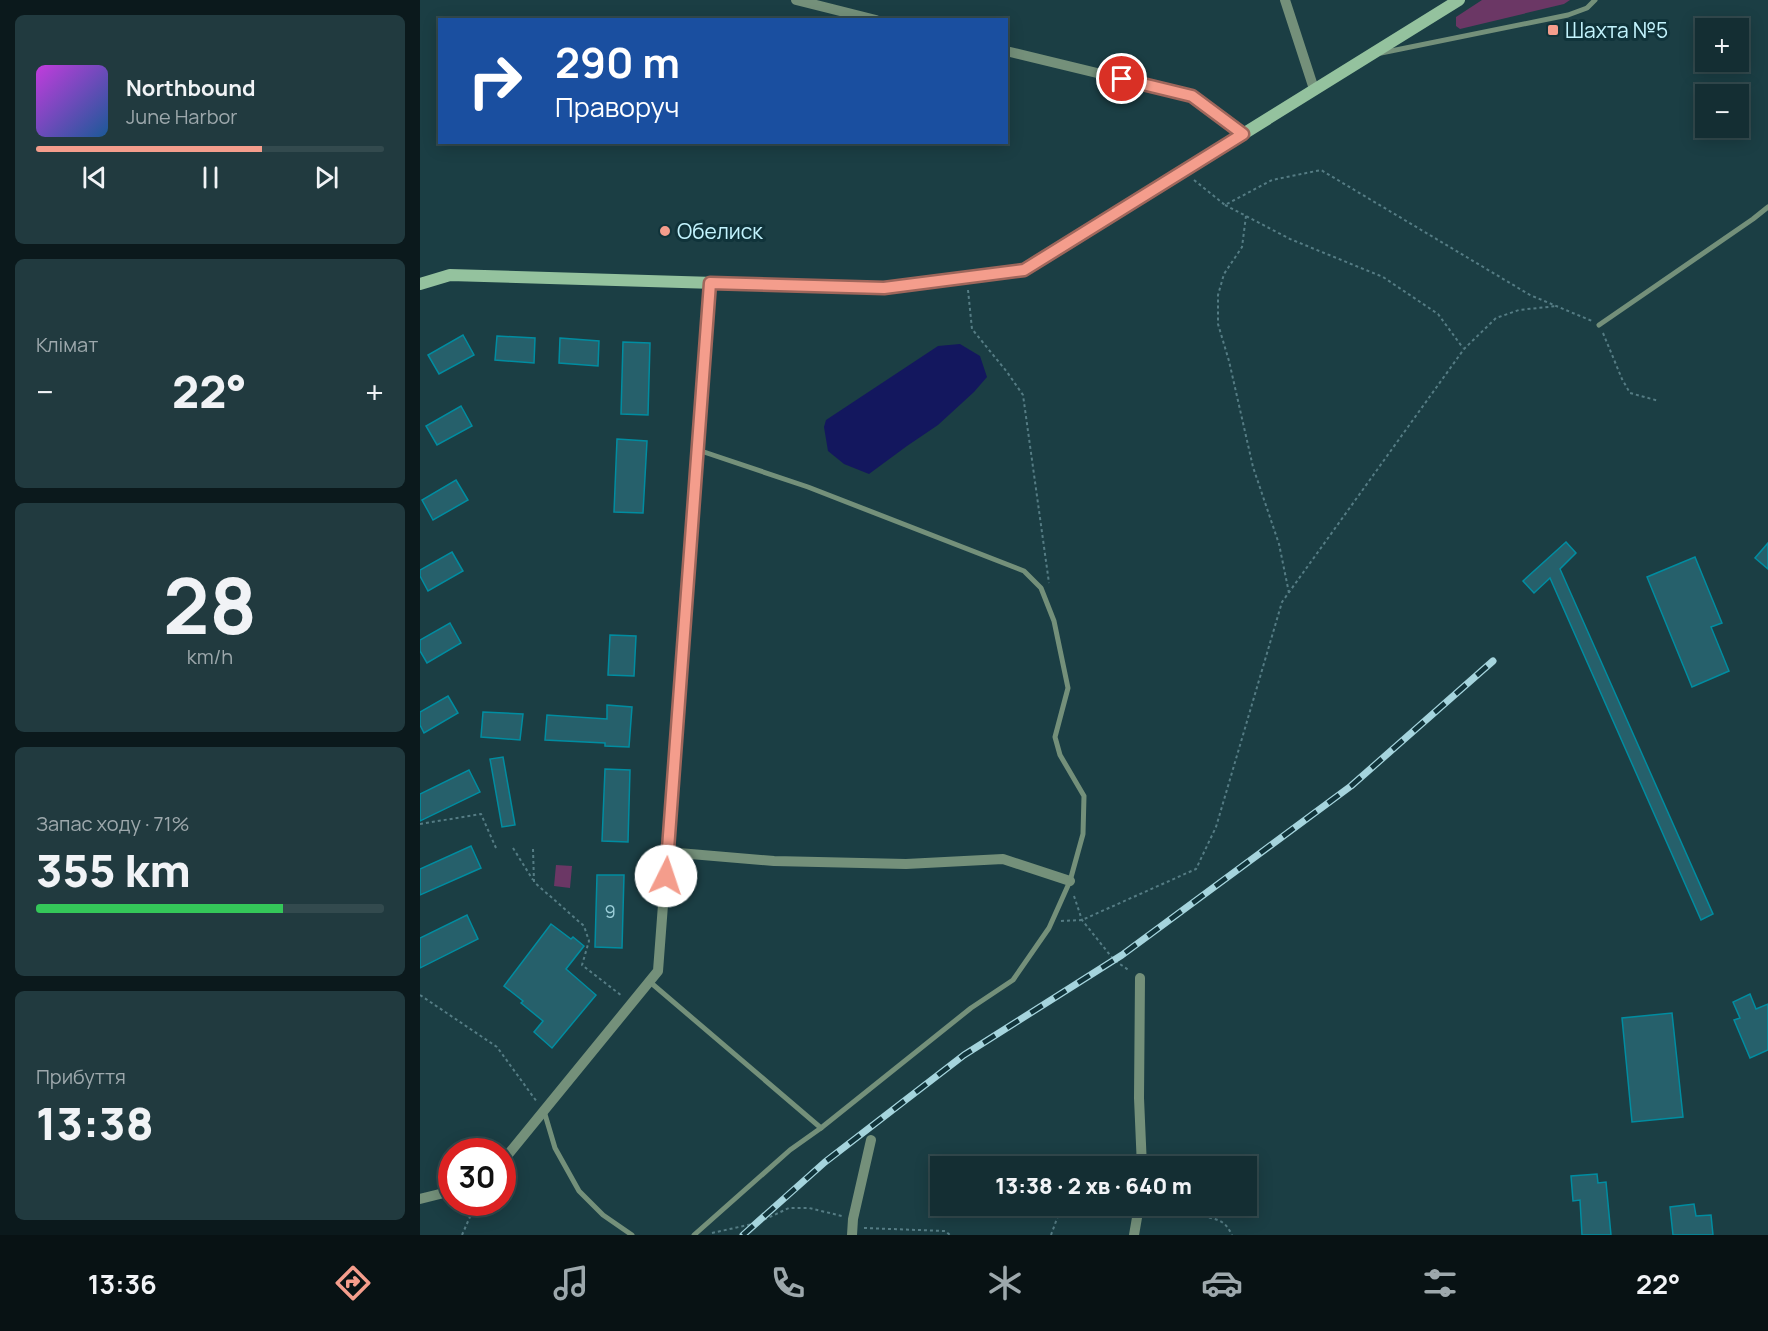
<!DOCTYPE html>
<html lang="uk">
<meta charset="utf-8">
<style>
:root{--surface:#142e33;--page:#213a3f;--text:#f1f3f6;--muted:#9da8ac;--line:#334a4e;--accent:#f49d8c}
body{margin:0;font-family:Manrope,sans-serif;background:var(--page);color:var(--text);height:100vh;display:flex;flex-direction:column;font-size:22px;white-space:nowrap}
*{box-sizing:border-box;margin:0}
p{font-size:20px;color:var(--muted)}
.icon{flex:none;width:33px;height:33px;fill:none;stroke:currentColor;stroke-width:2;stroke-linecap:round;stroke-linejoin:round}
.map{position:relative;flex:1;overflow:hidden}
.drawer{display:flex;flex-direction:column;gap:15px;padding:15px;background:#0b191c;width:420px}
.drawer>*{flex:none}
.guide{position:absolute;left:18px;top:18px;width:570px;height:126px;border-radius:0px;box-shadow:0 3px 15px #0003,0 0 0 2px var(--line);background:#1a4fa0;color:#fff;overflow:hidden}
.fabs{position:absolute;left:1275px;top:18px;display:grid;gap:12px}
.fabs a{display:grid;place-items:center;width:54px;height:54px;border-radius:0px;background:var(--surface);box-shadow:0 3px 15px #0003,0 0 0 2px var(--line);font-size:30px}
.speed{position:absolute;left:18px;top:1138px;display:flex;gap:12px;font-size:30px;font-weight:700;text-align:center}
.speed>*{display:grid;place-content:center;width:78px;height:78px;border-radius:50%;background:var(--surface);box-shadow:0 3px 15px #0003,0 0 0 2px var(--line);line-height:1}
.speed .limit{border:9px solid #d22;background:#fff;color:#111}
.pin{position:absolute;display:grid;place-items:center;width:51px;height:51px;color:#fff;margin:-26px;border:3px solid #fff;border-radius:50%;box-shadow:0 2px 6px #0007}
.me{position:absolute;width:66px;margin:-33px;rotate:4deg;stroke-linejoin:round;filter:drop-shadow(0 0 4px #0008)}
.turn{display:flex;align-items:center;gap:21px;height:126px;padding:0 18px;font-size:27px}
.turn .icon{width:78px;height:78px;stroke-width:2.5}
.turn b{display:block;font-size:42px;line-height:51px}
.big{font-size:45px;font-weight:800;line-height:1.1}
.drawer .widget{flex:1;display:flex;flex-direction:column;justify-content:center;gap:9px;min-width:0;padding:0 21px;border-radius:9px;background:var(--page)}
.drawer .dial{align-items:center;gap:0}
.dial b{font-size:78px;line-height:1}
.song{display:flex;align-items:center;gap:18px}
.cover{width:72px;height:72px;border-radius:9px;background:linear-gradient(135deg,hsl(290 70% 55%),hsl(210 70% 35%))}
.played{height:6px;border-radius:3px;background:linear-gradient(90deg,var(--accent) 65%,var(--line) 65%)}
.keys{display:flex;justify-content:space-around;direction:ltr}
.heat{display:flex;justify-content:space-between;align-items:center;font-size:33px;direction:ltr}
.charge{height:9px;border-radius:4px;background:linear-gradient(90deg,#34c759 71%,var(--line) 0)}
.trip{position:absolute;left:510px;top:1156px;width:327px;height:60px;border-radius:0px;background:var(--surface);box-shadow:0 3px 15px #0003,0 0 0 2px var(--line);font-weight:800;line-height:60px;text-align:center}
.menu{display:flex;height:96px;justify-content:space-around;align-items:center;background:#081214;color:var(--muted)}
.menu .icon{width:42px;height:42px}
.menu .on{color:var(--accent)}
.menu b{font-size:27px;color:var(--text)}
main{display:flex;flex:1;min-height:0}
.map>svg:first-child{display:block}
.green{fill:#6b3765}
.water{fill:#13175e}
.building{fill:#26606b;stroke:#008da1;stroke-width:1.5}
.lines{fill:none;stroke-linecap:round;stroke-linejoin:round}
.path{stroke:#557c84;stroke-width:2;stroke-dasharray:3 3;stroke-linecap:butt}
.lane{stroke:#74907a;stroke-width:5}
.street{stroke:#74907a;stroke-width:10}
.secondary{stroke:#94c29e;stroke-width:12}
.rail-casing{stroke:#a5d4dd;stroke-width:7}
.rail{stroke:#10333a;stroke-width:4.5;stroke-dasharray:14;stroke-linecap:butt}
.route-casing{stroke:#9f665b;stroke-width:15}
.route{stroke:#f49d8c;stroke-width:10}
.poi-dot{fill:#f49d8c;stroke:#10333a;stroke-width:2}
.labels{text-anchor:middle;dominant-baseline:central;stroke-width:6;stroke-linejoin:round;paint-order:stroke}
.number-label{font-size:18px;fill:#9ccfd9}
.poi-label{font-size:21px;fill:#c3f4fe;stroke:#10333a;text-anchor:start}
</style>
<main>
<section class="drawer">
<div class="widget">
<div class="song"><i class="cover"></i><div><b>Northbound</b><p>June Harbor</p></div></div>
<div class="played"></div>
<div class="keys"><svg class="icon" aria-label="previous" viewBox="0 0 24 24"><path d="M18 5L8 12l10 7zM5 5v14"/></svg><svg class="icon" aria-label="pause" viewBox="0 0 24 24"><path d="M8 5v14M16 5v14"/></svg><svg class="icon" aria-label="next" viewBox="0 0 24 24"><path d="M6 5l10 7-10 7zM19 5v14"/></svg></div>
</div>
<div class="widget"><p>Клімат</p>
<div class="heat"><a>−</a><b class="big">22°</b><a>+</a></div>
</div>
<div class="widget dial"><b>28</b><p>km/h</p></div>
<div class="widget"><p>Запас ходу · 71%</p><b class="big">355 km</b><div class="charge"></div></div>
<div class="widget"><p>Прибуття</p><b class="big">13:38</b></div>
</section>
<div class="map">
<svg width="1348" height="1235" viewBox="0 0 1348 1235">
<rect width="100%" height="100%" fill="#1b3e44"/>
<g class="green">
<path d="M 1062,0 L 1150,0 L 1144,4 L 1040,29 L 1036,26 L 1036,17 Z"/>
<path d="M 136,865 L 152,866 L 150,888 L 134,886 Z"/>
</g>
<path class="water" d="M 540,344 L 560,356 L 567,377 L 554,392 L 518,425 L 487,446 L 449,474 L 424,464 L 408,451 L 404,427 L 406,420 L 518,346 Z"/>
<g class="building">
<path d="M 43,335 L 54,355 L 19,374 L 8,355 Z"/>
<path d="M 77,336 L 115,338 L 114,363 L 75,360 Z"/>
<path d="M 140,338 L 179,341 L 178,366 L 139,363 Z"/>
<path d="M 203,342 L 230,343 L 228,415 L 201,414 Z"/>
<path d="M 41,406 L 52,426 L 17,445 L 6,426 Z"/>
<path d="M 197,439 L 227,441 L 223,513 L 194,512 Z"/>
<path d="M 36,480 L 48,500 L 13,520 L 2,500 Z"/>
<path d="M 1146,542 L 1156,553 L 1140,569 L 1293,914 L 1281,920 L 1130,578 L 1114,593 L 1103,581 Z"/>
<path d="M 1348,543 L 1348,569 L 1335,558 Z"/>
<path d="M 32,552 L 43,571 L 8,591 L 0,576 L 0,570 Z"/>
<path d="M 1275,557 L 1302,623 L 1291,627 L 1309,671 L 1272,687 L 1227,577 Z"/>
<path d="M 30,623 L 41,643 L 7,663 L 0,651 L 0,640 Z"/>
<path d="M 190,635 L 216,636 L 214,676 L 188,675 Z"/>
<path d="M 28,696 L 38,713 L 4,733 L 0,725 L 0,712 Z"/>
<path d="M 187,705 L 212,707 L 209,747 L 185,746 L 185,743 L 125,740 L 127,715 L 187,719 Z"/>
<path d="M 63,712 L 103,714 L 100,740 L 61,737 Z"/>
<path d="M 83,757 L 95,825 L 82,827 L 70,759 Z"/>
<path d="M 185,769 L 210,770 L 208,842 L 182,841 Z"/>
<path d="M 49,770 L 60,792 L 0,821 L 0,794 Z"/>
<path d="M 51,846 L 61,868 L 0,895 L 0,869 Z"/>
<path d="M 177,875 L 204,875 L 202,948 L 175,947 Z"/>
<path d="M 47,915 L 58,939 L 0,968 L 0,938 Z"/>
<path d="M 131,924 L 151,939 L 153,937 L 164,946 L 146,969 L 176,995 L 132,1048 L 114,1032 L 123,1021 L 101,1003 L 103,1001 L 84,986 Z"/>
<path d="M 1330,994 L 1336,1009 L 1348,1004 L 1348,1050 L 1330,1058 L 1314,1020 L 1320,1018 L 1313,1002 Z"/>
<path d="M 1252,1013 L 1263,1117 L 1212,1122 L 1202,1018 Z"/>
<path d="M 1177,1174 L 1178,1183 L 1186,1182 L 1191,1235 L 1162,1235 L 1160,1200 L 1153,1201 L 1151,1176 Z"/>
<path d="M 1274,1204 L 1276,1216 L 1291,1215 L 1293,1235 L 1253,1235 L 1250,1207 Z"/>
</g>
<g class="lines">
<g class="path">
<path d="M 774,180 L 805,205 L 852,180 L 901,170 L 1110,295 L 1172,321"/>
<path d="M 805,205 L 870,239 L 963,277 L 1018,314 L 1043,348"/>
<path d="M 826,216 L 822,247 L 804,274 L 798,295 L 798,324 L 809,361 L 833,467 L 859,544 L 869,593"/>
<path d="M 548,290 L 552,329 L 587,372 L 603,395 L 629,583"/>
<path d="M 1183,333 L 1202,379 L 1210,393 L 1239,401"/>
<path d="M 0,824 L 61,814 L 76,848"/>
<path d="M 93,848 L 113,880"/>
<path d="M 113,849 L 114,882 L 164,926 L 169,941 L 162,965 L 202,996"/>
<path d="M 654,896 L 662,920 L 694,960 L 710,971"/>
<path d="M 641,921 L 662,920 L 776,869 L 796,827 L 862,602 L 1044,349 L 1076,318 L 1099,310 L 1137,306"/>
<path d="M 0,995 L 77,1047 L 117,1102"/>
<path d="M 729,1214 C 748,1215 783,1213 800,1221 C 806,1224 809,1229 812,1235"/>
<path d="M 444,1228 L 525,1231 L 530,1235"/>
<path d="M 292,1233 L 337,1223 L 369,1208 L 389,1208 L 422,1216"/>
<path d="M 42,1235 L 56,1203"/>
<path d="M 631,1235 L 639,1213 L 706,1213"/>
</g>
<g class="lane">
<path d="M 961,53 L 1148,15 L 1167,8 L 1175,0"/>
<path d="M 1179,325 L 1333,219 L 1348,207"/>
<path d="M 230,982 L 401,1128 L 551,1008 L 593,980 L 629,928 L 650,881 L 663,834 L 664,796 L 640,755 L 635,737 L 648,688 L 634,621 L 621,588 L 604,571 L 388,487 L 278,450"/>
<path d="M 124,1111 L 135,1148 L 159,1191 L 183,1215 L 212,1235"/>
<path d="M 274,1235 L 370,1150 L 401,1128"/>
</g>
<g class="street">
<path d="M 376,0 L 456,20"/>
<path d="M 865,0 L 894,89"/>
<path d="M 586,51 L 772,96 L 823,134"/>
<path d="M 247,852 L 354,861 L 486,864 L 583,859 L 650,881"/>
<path d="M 720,978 L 719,1098 L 722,1167"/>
<path d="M 82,1162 L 238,971 L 290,283"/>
<path d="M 0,1199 L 32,1191"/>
<path d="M 432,1235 L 433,1219 L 451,1140"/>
<path d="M 714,1235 L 719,1206"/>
</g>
<path class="secondary" d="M 0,284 L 30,275 L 464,288 L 604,270 L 1039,0"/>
<g class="rail-casing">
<path id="rail" d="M 323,1235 L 405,1162 L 544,1055 L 702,955 L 931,786 L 1073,661"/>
</g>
<use href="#rail" class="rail"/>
</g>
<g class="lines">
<g class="route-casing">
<path id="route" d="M 246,876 L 290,283 L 464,288 L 604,270 L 823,134 L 772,96 L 702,79"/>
</g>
<use href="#route" class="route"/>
</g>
<g class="poi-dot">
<rect x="1127" y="24" width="12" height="12" rx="3"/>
<circle cx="245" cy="231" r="6"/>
</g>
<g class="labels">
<g class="number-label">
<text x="190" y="911">9</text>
</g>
<g class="poi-label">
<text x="1145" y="30">Шахта №5</text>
<text x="257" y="231">Обелиск</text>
</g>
</g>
</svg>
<div class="fabs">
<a>+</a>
<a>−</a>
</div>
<div class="speed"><div class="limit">30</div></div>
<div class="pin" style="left:702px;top:79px;background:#d93025"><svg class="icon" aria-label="arrive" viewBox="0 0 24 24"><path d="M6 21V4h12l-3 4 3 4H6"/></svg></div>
<svg class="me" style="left:246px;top:876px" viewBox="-20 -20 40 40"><circle r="19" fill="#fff"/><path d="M0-13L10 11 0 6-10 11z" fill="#f49d8c"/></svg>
<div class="trip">13:38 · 2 хв · 640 m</div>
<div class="guide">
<div class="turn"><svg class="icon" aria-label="right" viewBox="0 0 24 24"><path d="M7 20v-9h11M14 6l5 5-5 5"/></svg><div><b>290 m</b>Праворуч</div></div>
</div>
</div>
</main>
<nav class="menu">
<b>13:36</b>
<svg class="icon on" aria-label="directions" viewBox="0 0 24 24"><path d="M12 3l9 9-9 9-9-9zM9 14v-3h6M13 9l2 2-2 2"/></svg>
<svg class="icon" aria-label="music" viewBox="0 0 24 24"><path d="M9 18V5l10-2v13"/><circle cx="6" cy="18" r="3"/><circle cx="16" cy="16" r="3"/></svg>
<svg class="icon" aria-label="phone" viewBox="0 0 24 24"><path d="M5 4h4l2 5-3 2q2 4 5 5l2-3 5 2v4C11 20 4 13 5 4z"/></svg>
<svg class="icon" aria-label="climate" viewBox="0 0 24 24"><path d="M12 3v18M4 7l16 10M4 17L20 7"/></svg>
<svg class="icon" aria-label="car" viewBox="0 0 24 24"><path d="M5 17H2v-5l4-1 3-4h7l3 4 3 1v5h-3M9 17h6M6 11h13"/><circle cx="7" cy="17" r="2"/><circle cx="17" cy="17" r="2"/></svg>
<svg class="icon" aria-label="filters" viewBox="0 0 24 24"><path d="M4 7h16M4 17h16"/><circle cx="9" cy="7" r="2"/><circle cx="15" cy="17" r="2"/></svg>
<b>22°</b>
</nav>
